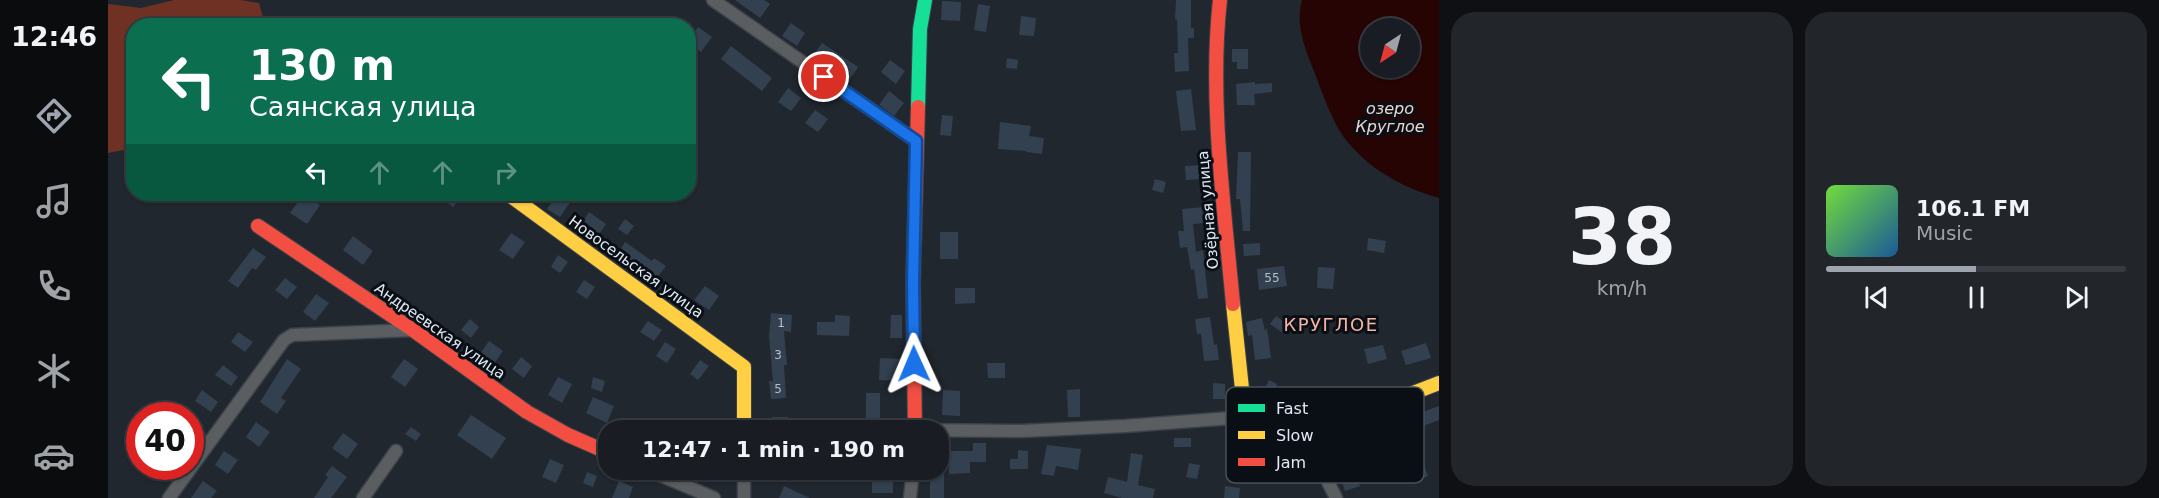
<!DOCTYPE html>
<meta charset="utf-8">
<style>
:root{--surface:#191d23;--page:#22262b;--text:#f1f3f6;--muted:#9fa2a6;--line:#373b41;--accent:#9ea5ae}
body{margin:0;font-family:"DejaVu Sans",sans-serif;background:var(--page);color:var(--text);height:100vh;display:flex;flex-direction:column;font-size:22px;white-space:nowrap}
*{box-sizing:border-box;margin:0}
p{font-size:20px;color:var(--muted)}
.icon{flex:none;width:33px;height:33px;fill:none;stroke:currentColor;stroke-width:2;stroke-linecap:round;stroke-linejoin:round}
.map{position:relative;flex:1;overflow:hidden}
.panel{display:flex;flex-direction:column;gap:12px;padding:12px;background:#0e1013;width:720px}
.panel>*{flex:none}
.banner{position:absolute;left:18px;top:18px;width:570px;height:183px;border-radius:24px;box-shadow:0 2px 4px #0004,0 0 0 2px var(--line);background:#0b6e4f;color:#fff;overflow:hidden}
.needle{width:39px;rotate:216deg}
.controls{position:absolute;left:1252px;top:18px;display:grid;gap:12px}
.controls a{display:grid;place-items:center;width:60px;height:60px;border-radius:50%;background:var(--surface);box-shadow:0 2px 4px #0004,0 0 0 2px var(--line);font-size:30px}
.speed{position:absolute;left:18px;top:402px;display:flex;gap:12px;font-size:30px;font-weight:700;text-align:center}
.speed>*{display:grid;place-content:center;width:78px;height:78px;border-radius:50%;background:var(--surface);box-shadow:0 2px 4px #0004,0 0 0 2px var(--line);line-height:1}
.speed .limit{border:9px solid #d22;background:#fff;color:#111}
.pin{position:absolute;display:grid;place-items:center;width:51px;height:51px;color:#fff;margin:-26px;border:3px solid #fff;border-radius:50%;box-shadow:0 2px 6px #0007}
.me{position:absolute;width:66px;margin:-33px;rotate:359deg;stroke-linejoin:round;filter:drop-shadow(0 0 4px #0008)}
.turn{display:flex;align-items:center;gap:21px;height:126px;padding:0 24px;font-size:27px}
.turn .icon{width:78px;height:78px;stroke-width:2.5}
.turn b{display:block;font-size:42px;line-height:51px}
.lanes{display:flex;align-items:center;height:57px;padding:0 24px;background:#0003;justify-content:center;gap:30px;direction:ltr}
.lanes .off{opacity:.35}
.panel .tile{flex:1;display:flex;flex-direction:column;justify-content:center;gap:9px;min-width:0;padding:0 21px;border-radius:24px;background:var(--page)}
.panel .dial{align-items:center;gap:0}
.dial b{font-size:78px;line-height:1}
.song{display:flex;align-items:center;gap:18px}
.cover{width:72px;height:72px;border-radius:9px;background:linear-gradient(135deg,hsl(100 70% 55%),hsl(210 70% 35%))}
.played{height:6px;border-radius:3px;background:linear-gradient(90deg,var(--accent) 50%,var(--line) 50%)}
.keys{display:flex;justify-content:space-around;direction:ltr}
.panel .tiles{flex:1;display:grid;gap:12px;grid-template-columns:repeat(2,1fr)}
.trip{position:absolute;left:490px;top:420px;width:351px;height:60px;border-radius:24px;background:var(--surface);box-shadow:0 2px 4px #0004,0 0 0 2px var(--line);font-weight:700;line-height:60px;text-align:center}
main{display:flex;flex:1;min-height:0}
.tab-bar{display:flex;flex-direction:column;width:108px;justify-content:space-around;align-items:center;background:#0a0c0e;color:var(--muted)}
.tab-bar .icon{width:42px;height:42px}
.tab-bar .active{color:var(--accent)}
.tab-bar b{font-size:27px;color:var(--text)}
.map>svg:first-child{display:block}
.green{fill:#6f3124}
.water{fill:#260404;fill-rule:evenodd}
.building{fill:#32404f}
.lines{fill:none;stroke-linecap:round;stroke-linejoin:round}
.street-casing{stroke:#3d424a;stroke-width:15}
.fast-casing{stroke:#3d424a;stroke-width:16}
.slow-casing{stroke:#3d424a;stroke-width:16}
.jam-casing{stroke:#3d424a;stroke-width:16}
.street{stroke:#5b5e61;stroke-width:12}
.fast{stroke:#16e098;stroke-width:14}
.slow{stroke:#ffcf43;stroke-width:14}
.jam{stroke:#f24e42;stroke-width:14}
.route-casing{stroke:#114b97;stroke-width:15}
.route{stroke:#1a73e8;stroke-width:10}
.labels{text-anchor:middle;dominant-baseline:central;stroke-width:6;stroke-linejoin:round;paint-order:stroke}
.number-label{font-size:12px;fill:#b5bfca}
.street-label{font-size:15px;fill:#e1e9f3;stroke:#0a0f16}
.water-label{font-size:16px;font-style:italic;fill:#eed4ce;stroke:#0a0f16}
.quarter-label{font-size:18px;letter-spacing:1.5px;fill:#f7b5a6;stroke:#0a0f16}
.key{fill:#0a0f16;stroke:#4a5058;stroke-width:1.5}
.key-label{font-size:16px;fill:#e1e9f3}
</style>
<main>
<nav class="tab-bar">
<b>12:46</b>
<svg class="icon active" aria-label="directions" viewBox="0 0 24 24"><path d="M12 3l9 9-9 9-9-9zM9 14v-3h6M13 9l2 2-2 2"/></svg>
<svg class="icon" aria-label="music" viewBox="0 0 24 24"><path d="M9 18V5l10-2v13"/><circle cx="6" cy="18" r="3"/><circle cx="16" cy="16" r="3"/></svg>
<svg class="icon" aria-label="phone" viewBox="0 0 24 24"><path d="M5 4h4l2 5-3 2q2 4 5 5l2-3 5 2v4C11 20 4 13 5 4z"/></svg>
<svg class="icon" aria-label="climate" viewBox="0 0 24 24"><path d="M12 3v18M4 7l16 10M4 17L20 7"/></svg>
<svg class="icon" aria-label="car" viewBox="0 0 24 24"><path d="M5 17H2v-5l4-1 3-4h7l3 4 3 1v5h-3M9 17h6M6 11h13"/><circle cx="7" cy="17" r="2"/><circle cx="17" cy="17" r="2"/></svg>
</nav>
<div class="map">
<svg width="1331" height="498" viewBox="0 0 1331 498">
<rect width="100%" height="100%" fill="#21272f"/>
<path class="green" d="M 66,0 L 132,0 L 151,3 L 157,25 L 26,26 L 25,148 L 0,153 L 0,4 L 33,8 Z"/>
<path class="water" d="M 1194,0 L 1331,0 L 1331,198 C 1292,187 1253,165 1231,130 C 1221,112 1213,90 1206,71 C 1197,49 1187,24 1194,0 ZM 1263,28 L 1302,28 L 1302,68 L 1263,68 Z"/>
<g class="building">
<path d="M 627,0 L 656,0 L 662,4 L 652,18 Z"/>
<path d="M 1068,0 L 1083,0 L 1083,28 L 1086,28 L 1086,38 L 1080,38 L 1081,71 L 1067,72 L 1066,53 L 1070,53 L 1069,20 L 1067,19 Z"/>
<path d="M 834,1 L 853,2 L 852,21 L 833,20 Z"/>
<path d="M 870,4 L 882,6 L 878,32 L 866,30 Z"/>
<path d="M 913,16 L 928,18 L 926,36 L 911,35 Z"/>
<path d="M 683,23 L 697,33 L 689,46 L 674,36 Z"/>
<path d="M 590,27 L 604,37 L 593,52 L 580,42 Z"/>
<path d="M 714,43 L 750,67 L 740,82 L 704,57 Z"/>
<path d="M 623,46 L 664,78 L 654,91 L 613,59 Z"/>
<path d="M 1124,49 L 1140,49 L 1140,69 L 1129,69 L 1129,62 L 1124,62 Z"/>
<path d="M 899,58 L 910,60 L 909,69 L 898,68 Z"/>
<path d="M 782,60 L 797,71 L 788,84 L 773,72 Z"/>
<path d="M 1147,82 L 1147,84 L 1164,83 L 1164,92 L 1146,94 L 1147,105 L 1129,105 L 1128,84 Z"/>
<path d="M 680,88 L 693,98 L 683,111 L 670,102 Z"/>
<path d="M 1083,89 L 1088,130 L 1073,131 L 1068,91 Z"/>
<path d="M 781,91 L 796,103 L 786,116 L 771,105 Z"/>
<path d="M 707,110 L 720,119 L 710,132 L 697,123 Z"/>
<path d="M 834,115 L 845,116 L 843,136 L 832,135 Z"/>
<path d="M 892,122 L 923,126 L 921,136 L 936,138 L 934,154 L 918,152 L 918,151 L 890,149 Z"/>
<path d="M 1130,152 L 1143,152 L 1142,231 L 1135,231 L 1132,199 L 1128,199 Z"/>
<path d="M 1093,165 L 1094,179 L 1078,180 L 1077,166 Z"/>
<path d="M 1047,179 L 1058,182 L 1055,193 L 1044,190 Z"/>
<path d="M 196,194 L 212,205 L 199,224 L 182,213 Z"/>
<path d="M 328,194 L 356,194 L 345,207 Z"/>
<path d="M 450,194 L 463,201 L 452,217 L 439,209 Z"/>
<path d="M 1095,207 L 1097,223 L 1085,224 L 1088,252 L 1095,250 L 1100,298 L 1090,299 L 1086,269 L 1083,270 L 1079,247 L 1072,248 L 1070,231 L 1076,231 L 1074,209 Z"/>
<path d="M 481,212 L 498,224 L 487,240 L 470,229 Z"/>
<path d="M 517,219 L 526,226 L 519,235 L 510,229 Z"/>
<rect x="832" y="232" width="18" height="27"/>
<path d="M 403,233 L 417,242 L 405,259 L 391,250 Z"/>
<path d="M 245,236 L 265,251 L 255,265 L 235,250 Z"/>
<path d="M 1260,238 L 1278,241 L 1276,253 L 1259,250 Z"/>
<path d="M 517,242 L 544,261 L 546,258 L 558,266 L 548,279 L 523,261 L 521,264 L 509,255 Z"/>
<path d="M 1152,243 L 1152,255 L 1136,256 L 1135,244 Z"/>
<path d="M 145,248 L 158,257 L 148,270 L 144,268 L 130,288 L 120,281 Z"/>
<path d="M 450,255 L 460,262 L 452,273 L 443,267 Z"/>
<path d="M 1176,266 L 1179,286 L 1151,290 L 1149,269 Z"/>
<path d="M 1210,267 L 1227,268 L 1225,289 L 1209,288 Z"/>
<path d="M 177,278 L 189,287 L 179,299 L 167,290 Z"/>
<path d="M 476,280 L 487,287 L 479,299 L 468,292 Z"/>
<path d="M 597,286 L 611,296 L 601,310 L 586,300 Z"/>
<path d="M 847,288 L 867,288 L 867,303 L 847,304 Z"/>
<path d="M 208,294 L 221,303 L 207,321 L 195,312 Z"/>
<path d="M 663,313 L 684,315 L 683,332 L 676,331 L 679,365 L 676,365 L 678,398 L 663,399 L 661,381 L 665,381 L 661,337 Z"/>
<path d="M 727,315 L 742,316 L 741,336 L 709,335 L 709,322 L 727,322 Z"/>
<path d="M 783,315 L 794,315 L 794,338 L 782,338 Z"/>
<path d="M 1168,316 L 1182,326 L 1176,334 L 1162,324 Z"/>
<path d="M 1102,317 L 1106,345 L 1109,344 L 1111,360 L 1096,361 L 1093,334 L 1089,334 L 1087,319 Z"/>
<path d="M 1154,318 L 1157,331 L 1159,328 L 1163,358 L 1147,360 L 1144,335 L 1140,336 L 1138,322 Z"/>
<path d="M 362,319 L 371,327 L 363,338 L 353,330 Z"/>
<path d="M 540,321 L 554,330 L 546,341 L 532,332 Z"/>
<path d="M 130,332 L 145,342 L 137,352 L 123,342 Z"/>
<path d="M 381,341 L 395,351 L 386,364 L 372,354 Z"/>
<path d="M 557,342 L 568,349 L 559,363 L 548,356 Z"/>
<path d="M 1318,343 L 1323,358 L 1298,365 L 1293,351 Z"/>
<path d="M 1275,345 L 1279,359 L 1260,364 L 1256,349 Z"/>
<path d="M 413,357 L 424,366 L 416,378 L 404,369 Z"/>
<path d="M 772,358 L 793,359 L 793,381 L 771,380 Z"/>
<path d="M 179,359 L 193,369 L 173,398 L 178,401 L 169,414 L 152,402 Z"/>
<path d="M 296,359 L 310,369 L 297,387 L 283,377 Z"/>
<path d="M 592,360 L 601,366 L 590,380 L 582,374 Z"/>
<path d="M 879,363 L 897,363 L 897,378 L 880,378 Z"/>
<path d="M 115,365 L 130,377 L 123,386 L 107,375 Z"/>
<path d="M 450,377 L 464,384 L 454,403 L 440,395 Z"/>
<path d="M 485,377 L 497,381 L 494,392 L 483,388 Z"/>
<path d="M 1161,380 L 1169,384 L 1164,396 L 1155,392 Z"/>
<path d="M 1105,383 L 1117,384 L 1117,399 L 1105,399 Z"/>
<path d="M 972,389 L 972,417 L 960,417 L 959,390 Z"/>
<path d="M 94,390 L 110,402 L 103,412 L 87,401 Z"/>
<path d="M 835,390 L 852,391 L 852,416 L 834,415 Z"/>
<path d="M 758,393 L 772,393 L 772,419 L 758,418 Z"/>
<path d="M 485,397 L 506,406 L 499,423 L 478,413 Z"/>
<path d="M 1331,406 L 1331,420 L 1315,426 L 1316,429 L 1304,433 L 1298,418 Z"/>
<path d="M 363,415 L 398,438 L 384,459 L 349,435 Z"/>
<rect x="664" y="417" width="16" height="13"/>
<path d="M 148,422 L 162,432 L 151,447 L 138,437 Z"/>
<path d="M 303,427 L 313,434 L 308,441 L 297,434 Z"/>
<path d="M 235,433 L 250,444 L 239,459 L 224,448 Z"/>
<rect x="1066" y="438" width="17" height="9"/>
<path d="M 865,443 L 878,443 L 878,462 L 862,462 L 862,473 L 841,474 L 841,451 L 865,451 Z"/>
<path d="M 939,445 L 973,449 L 970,470 L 948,466 L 946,476 L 933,474 Z"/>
<path d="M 910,450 L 920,451 L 920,469 L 902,469 L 902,459 L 910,459 Z"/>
<path d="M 116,451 L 130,460 L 120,474 L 107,465 Z"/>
<path d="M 1023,453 L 1035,455 L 1030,485 L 1047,489 L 1045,498 L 1014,498 L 996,493 L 1000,477 L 1019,482 Z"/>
<path d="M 1313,458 L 1320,476 L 1304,483 L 1297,465 Z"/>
<path d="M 442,459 L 456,465 L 448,483 L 434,477 Z"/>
<path d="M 1081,463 L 1092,465 L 1089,479 L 1078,477 Z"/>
<path d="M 224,466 L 239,477 L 223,498 L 206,498 L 220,477 L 217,475 Z"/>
<path d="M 1247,471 L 1252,486 L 1237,491 L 1232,476 Z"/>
<path d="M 479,472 L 489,476 L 485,487 L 475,483 Z"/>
<rect x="822" y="473" width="14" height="25"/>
<rect x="764" y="476" width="21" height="17"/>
<path d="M 95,481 L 109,491 L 103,498 L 83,498 Z"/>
<path d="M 511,481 L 525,487 L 521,498 L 504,498 Z"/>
<path d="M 676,486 L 702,498 L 671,498 Z"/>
<path d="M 1117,486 L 1132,488 L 1131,498 L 1116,498 Z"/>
</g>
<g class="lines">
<g class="street-casing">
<g id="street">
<path d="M 605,0 L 808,141"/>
<path d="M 1207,409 L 1217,476 L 1228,498"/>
<path d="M 807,430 L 914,431 L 1017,426 L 1137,417"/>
<path d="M 540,470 L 606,498"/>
<path d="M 61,498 L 176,340 L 184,335 L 305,330"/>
<path d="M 255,498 L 288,451"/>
<path d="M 636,498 L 636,470"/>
<path d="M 802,498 L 805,470"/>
</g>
</g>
<g class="fast-casing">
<path id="fast" d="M 810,107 L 812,29 L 817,0"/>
</g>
<g class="slow-casing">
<g id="slow">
<path d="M 400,194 L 636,367 L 636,430"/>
<path d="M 1125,304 L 1137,417 L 1207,409 L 1239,408 L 1287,400 L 1331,383"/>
</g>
</g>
<g class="jam-casing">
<g id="jam">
<path d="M 1112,0 C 1101,97 1116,206 1125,304"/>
<path d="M 150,226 L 305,330 L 419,412 L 460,435 L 501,453"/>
<path d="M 807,430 L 805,283 L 810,107"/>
</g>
</g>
<use href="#street" class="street"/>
<use href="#fast" class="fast"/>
<use href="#slow" class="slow"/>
<use href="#jam" class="jam"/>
</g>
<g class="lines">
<g class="route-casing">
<path id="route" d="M 716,77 L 808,141 L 805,283 L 806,364"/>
</g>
<use href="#route" class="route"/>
</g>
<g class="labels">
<g class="number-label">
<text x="1164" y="278">55</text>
<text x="673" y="323">1</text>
<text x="670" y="355">3</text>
<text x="670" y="389">5</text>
</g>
<g class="street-label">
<text transform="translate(1100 210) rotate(-95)">Озёрная улица</text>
<text transform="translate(528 267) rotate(36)">Новосельская улица</text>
<text transform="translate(332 331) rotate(35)">Андреевская улица</text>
</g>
<g class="water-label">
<text x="1282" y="108">озеро<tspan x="1282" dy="18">Круглое</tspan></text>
</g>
<g class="quarter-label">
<text x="1223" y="324">КРУГЛОЕ</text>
</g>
</g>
<rect x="1118" y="387" width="198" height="96" rx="9" class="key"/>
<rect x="1130" y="404" width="27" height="8" fill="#16e098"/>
<rect x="1130" y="431" width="27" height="8" fill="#ffcf43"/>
<rect x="1130" y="458" width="27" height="8" fill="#f24e42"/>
<g class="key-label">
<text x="1168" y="414">Fast</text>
<text x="1168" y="441">Slow</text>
<text x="1168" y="468">Jam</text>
</g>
</svg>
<div class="controls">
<a><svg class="needle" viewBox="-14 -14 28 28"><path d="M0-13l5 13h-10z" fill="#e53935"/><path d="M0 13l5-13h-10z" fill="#9fa2a6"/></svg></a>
</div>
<div class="speed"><div class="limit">40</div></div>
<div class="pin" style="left:716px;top:77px;background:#d93025"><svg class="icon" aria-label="arrive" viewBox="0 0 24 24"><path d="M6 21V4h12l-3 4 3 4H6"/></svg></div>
<svg class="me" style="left:806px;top:364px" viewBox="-20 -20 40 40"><path d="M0-17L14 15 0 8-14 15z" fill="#1a73e8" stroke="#fff" stroke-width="4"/></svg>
<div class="trip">12:47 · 1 min · 190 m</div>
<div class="banner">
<div class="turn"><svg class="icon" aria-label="left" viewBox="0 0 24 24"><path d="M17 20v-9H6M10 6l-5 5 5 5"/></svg><div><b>130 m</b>Саянская улица</div></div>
<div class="lanes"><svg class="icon" aria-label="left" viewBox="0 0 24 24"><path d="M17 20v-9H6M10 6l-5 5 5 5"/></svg><svg class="icon off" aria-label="ahead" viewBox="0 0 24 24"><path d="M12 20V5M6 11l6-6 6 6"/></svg><svg class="icon off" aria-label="ahead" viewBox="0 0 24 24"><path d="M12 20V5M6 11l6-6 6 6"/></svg><svg class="icon off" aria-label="right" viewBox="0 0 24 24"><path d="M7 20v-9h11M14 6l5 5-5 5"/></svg></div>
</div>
</div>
<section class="panel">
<div class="tiles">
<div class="tile dial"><b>38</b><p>km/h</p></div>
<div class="tile">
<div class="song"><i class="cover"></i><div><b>106.1 FM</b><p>Music</p></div></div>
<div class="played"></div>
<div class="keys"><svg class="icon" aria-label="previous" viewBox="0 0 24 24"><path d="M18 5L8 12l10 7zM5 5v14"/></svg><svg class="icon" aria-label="pause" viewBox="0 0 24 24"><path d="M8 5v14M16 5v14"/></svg><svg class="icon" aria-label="next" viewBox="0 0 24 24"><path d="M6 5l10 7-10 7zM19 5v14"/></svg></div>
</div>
</div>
</section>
</main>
